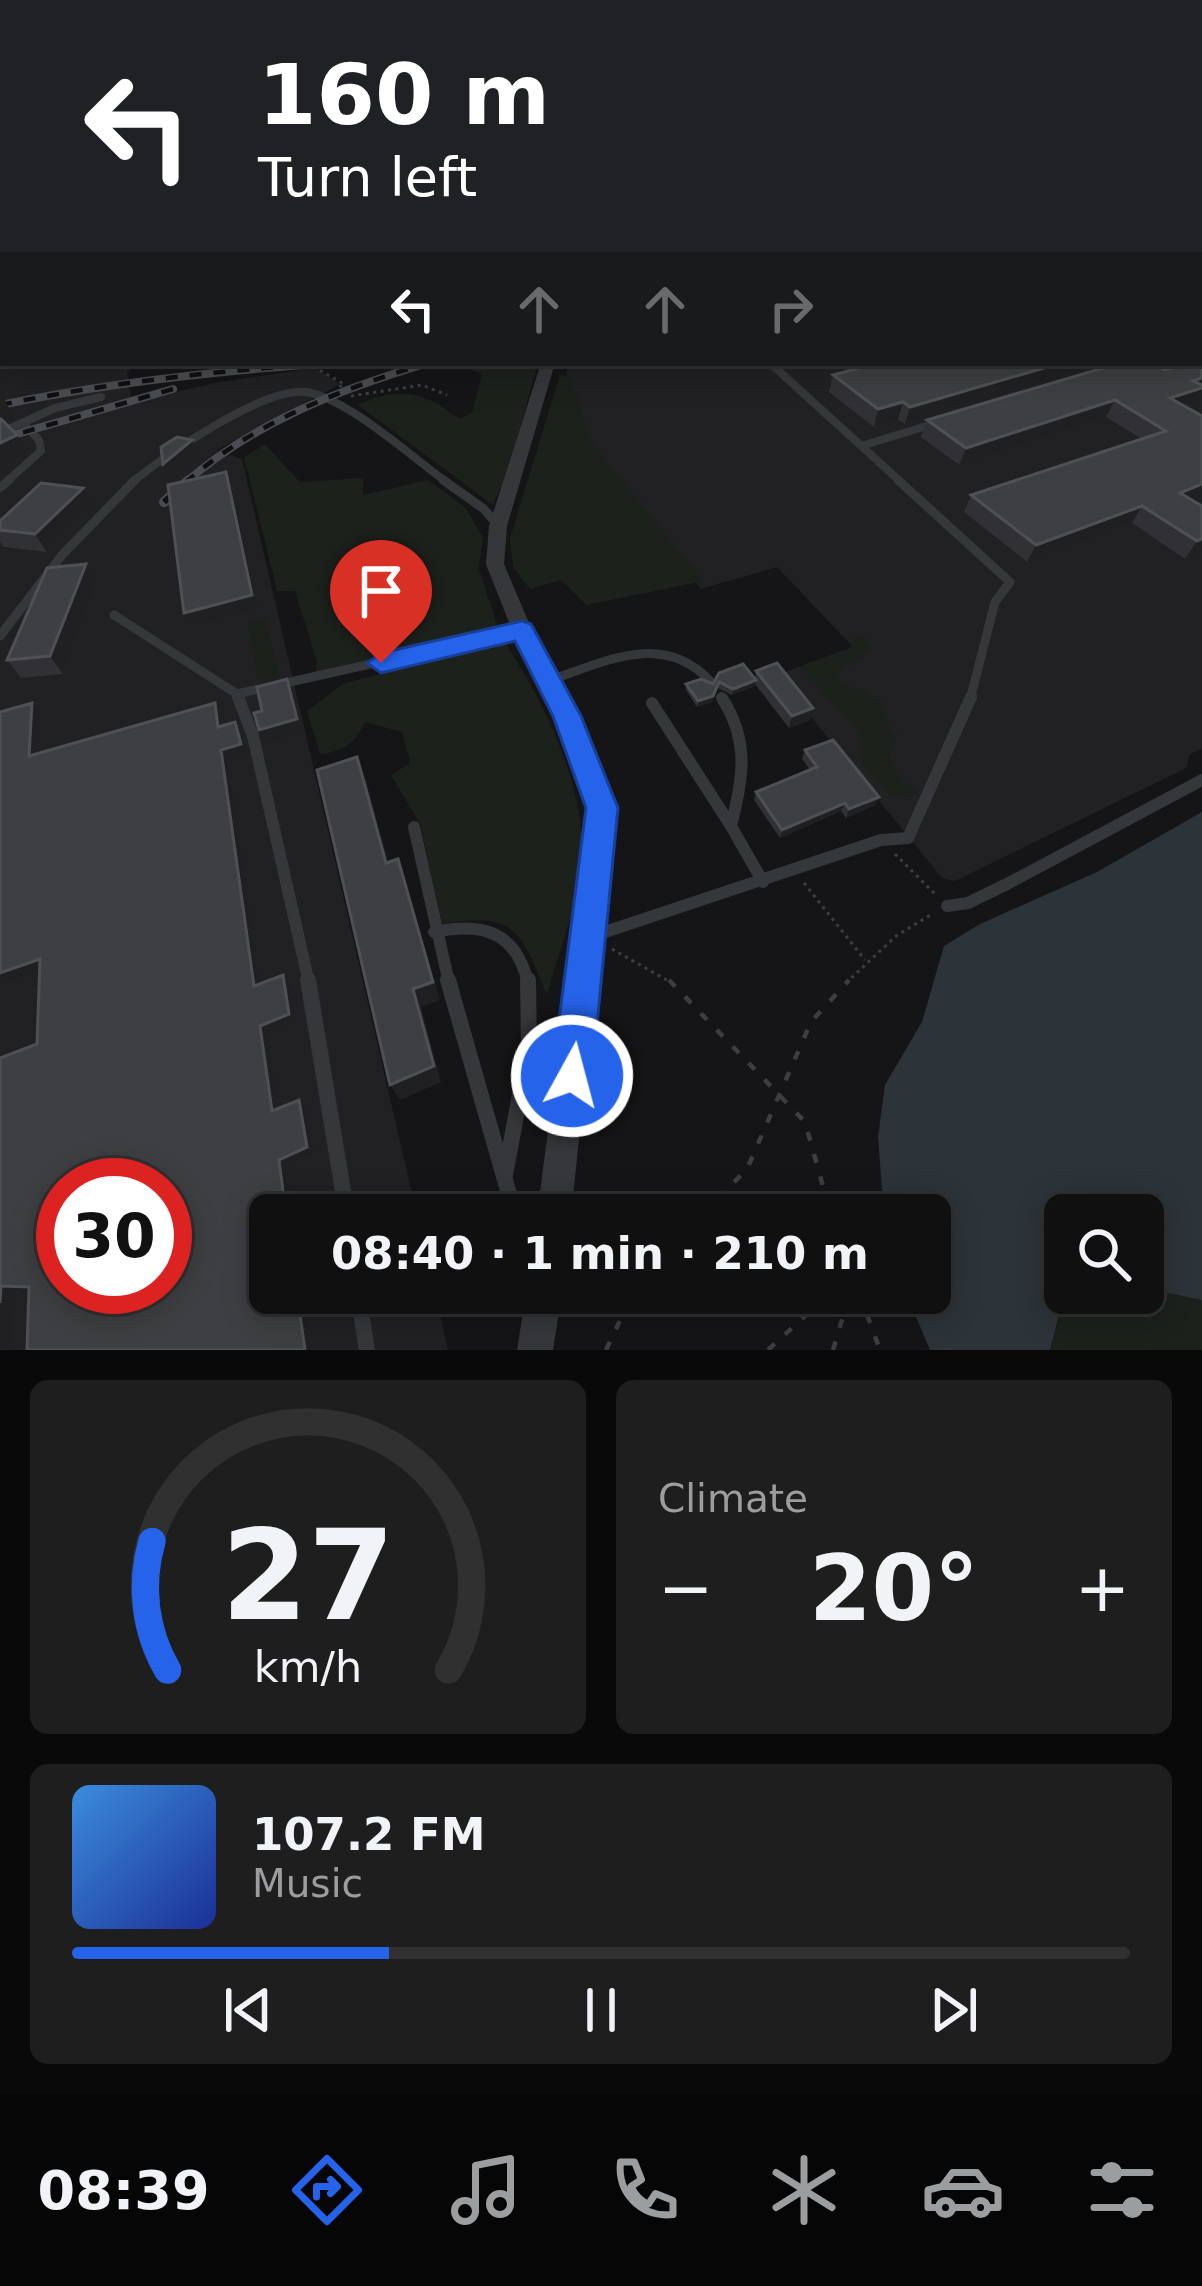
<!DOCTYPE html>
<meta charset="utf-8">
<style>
:root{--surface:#101011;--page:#1e1e1f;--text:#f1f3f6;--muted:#9c9d9f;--line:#303031;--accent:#2563eb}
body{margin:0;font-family:"DejaVu Sans",sans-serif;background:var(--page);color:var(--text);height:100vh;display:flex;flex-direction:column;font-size:45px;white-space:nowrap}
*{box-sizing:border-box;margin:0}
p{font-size:39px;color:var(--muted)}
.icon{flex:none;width:66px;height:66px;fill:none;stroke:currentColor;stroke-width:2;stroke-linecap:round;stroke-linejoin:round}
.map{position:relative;height:1350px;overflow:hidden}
.panel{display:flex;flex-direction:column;gap:30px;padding:30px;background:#090909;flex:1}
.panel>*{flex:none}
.top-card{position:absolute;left:0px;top:0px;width:1203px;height:366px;box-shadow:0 6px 30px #0003,0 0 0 3px var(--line);background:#202124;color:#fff;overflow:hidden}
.buttons{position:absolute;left:1044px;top:1194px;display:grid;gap:24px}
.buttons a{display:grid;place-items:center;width:120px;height:120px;border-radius:18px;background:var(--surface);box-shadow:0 6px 30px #0003,0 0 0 3px var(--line);font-size:60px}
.speed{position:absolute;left:36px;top:1158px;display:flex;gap:24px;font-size:60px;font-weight:700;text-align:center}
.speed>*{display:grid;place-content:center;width:156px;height:156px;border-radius:50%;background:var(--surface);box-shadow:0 6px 30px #0003,0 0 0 3px var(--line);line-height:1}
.speed .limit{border:18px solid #d22;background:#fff;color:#111}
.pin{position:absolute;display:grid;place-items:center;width:102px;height:102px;color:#fff;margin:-123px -51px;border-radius:50% 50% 50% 0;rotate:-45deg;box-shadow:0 0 12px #0007}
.pin .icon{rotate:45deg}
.me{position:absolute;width:132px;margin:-66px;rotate:7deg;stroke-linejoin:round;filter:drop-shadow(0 0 9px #0008)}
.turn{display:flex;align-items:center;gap:42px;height:252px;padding:0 60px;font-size:54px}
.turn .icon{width:156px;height:156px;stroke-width:2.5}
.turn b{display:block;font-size:84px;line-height:102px}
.lanes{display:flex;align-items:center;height:114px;padding:0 60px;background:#0003;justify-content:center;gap:60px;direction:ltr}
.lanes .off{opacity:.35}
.big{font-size:90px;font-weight:700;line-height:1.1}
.panel .card{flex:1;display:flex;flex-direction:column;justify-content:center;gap:18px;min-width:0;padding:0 42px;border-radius:18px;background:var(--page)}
.panel .dial{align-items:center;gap:0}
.dial svg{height:312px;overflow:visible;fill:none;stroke:var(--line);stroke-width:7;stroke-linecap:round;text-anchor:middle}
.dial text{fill:var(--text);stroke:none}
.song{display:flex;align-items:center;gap:36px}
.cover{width:144px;height:144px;border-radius:18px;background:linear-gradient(135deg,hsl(210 70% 55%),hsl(230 70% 35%))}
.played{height:12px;border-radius:6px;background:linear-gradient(90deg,var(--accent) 30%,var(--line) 30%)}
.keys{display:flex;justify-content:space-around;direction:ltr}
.heat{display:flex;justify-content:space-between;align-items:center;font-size:66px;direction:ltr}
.panel .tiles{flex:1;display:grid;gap:30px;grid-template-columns:1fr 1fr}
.card:last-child{grid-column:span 2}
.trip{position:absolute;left:249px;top:1194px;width:702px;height:120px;border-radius:18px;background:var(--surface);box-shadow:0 6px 30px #0003,0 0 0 3px var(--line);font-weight:700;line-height:120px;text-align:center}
.tabs{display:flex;height:192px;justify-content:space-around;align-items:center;background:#060607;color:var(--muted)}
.tabs .icon{width:84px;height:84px}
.tabs .active{color:var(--accent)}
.tabs b{font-size:54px;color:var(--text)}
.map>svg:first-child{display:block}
.built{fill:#212124;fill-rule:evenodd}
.green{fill:#1c211c}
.water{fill:#2c3439}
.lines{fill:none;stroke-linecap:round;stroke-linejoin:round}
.path-far1{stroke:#3d3e42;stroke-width:3;stroke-dasharray:3 4.5;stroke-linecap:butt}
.path{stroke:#3d3e42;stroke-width:4.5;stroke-dasharray:9 14;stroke-linecap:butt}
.lane-far3{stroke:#36373b;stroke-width:8}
.lane-far2{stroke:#36373b;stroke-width:9}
.lane-far1{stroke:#36373b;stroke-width:12}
.lane{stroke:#36373b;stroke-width:16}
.street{fill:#36373b;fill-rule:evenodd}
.rail-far1-casing{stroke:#4a4b50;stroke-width:8}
.rail-casing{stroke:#4a4b50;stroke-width:10}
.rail-far1{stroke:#101012;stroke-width:4.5;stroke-dasharray:12;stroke-linecap:butt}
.rail{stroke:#101012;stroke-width:6;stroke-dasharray:16;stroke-linecap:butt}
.wall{fill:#313135}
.shaded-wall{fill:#202023}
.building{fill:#3e3f42;stroke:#4e5054;stroke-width:3;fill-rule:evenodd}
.route{fill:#2563eb;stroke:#184099;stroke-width:3}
</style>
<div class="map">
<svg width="1202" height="1350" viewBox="0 0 1202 1350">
<rect width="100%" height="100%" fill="#151517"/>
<g class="built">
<path d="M 1202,216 L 1202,749 L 1190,754 L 1186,768 L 955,881 L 942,878 L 777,675 L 853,647 L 777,567 L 701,589 L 584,439 L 566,374 L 569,363 L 1200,363 Z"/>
<path d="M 0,352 L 3,363 L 137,363 L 127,373 L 132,402 L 219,382 L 316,368 L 340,384 L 217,450 L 242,459 L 417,1215 L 270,1215 L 270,1293 L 435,1293 L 448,1350 L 0,1350 ZM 63,1185 L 165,1185 L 165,1287 L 63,1287 Z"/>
</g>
<g class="green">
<path d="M 452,363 L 538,363 L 508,472 L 493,505 L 358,405 C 383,392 410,389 436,403 C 446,408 451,415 461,419 L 472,412 L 482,374 Z"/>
<path d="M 560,375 L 571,376 L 590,440 L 704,581 L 586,605 L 561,580 L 530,589 L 513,567 L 510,538 Z"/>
<path d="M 265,444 L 300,482 L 363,478 L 363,495 L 428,480 L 466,508 L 483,538 L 479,569 L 499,630 L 316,673 L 317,662 L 295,591 L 277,591 L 244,457 Z"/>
<path d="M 265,618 L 280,678 L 268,682 L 257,677 L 248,624 Z"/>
<path d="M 855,637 L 865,638 L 873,647 L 835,676 L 841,686 L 862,689 L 883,703 L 886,723 L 897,735 L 889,756 L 899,777 L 918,791 L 913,797 L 889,794 L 862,765 L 860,734 L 800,666 L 850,648 Z"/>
<path d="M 504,641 C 539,694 576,766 581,831 C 586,885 561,943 547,995 C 521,931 516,911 442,924 L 420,824 L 391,775 L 410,763 L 402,732 L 365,722 C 355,743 344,752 320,754 L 307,711 L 343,684 Z"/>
<path d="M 1143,1288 L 1202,1300 L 1202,1350 L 1050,1350 L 1064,1299 L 1075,1293 L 1143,1293 Z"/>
</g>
<path class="water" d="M 1202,812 L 1202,1300 L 1143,1288 L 1143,1215 L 1065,1215 L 1065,1293 L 1075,1293 L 1063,1300 L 1050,1350 L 930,1350 L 906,1293 L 930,1293 L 930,1215 L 884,1215 L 878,1137 L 885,1085 L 922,1022 L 944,946 L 980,924 L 1097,872 Z"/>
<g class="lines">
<g class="path-far1">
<path d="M 307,363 L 344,384 L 336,389"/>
<path d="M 351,396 L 422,385 L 447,395"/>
<path d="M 895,854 L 935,894"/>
<path d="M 804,883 L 865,960"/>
<path d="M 612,949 L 672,983"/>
<path d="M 846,983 L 896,936 L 932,914"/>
</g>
<g class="path">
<path d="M 669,980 L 805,1122 L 831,1215"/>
<path d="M 702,1215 L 747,1169 L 811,1022 L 849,980"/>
<path d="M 859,1293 L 880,1350"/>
<path d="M 606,1350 L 633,1293"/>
<path d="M 768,1350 L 830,1293"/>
<path d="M 833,1350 L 850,1293"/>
</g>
<g class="lane-far3">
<path d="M 770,363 L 902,483"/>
<path d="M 0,433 L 55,408 L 101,397"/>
<path d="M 861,446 L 933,424"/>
<path d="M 5,483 L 41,451 L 39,440 L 25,425"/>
<path d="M 131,483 C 165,456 261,388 305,392 C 345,396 414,459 448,483"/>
</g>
<g class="lane-far2">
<path d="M 443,480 L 484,509 L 498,526"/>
<path d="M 898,480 L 1010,582 L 995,602 L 970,700"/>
<path d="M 0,488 L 9,480"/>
<path d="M 114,615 L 237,694 L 522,630"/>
<path d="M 0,636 L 62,555 L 135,480"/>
<path d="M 548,681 C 604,662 663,630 710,681"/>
<path d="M 237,694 L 239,700"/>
</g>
<g class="lane-far1">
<path d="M 238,697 L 253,736 L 309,983"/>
<path d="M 722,698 C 750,742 743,777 731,826 L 763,882"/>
<path d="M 652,703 L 731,826"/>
<path d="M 414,827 L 449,983"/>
<path d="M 947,906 L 968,903 L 1007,884 L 1202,780"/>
<path d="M 434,932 C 482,922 516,931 528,983"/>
<path d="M 590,937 L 881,840 L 908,838 L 971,697"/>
</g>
<g class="lane">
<path d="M 308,980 L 347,1215"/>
<path d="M 448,980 L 515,1215"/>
<path d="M 505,1175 L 529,1046 L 528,980"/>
<path d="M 358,1293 L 367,1350"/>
</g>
<g class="street">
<path d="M 541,363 L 555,363 L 507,526 L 504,564 L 532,630 L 578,716 L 614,808 L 571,1215 L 537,1215 L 590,808 L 556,716 L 512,630 L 486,564 L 489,526 Z"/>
<path d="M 526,1293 L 562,1293 L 553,1350 L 517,1350 Z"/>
</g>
<g class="rail-far1-casing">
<g id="rail-far1">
<path d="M 0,405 C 112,382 222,370 336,363"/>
<path d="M 0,439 L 173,389"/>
<path d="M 185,483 C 254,422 341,389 428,363"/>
</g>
</g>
<g class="rail-casing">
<path id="rail" d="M 164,502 L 189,480"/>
</g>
<use href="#rail-far1" class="rail-far1"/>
<use href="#rail" class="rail"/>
</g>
<g class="wall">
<path d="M 1109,363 L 905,424 L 898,420 L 874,427 L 829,392 L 833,375 Z"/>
<path d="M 1202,368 L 1202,392 L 1195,403 L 1186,406 L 1202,416 L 1202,498 L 1193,501 L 1202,506 L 1202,552 L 1185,559 L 1132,523 L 1027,562 L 964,512 L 971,495 L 1142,439 L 1106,417 L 959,465 L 921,437 L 927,420 L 1164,370 Z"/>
<path d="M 93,506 L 47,552 L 4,547 L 0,542 L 0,521 Z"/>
<path d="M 97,582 L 63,674 L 21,678 L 7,660 Z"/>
<path d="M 756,671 L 810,720 L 789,728 L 755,684 L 755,686 L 732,695 L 718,688 L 712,702 L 697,707 L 686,690 L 686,684 L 713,684 L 755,679 Z"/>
<path d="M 805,750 L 879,797 L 875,805 L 846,818 L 841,811 L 780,838 L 754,800 L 756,792 L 810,770 L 802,759 Z"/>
</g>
<g class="shaded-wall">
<path d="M 3,357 L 3,363 L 26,363 L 0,383 L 0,359 Z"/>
<path d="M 1061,363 L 1109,363 L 905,424 L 910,407 Z"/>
<path d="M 1202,378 L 1202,392 L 1195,403 L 1161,414 L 1170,398 L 1193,381 Z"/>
<path d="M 1,392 L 14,418 L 0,424 L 0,402 Z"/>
<path d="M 1115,400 L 1106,417 L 959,465 L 966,448 Z"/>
<path d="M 903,402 L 898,420 L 874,427 L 878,409 Z"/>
<path d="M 17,435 L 27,452 L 0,466 L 0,443 Z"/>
<path d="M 192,440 L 200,457 L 171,482 L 163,464 Z"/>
<path d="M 226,472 L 231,484 L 257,607 L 190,625 L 184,613 Z"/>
<path d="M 1202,484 L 1202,498 L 1169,510 L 1180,493 Z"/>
<path d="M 83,488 L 93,506 L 47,552 L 35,534 Z"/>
<path d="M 1142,506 L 1132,523 L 1027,562 L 1036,545 Z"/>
<path d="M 1202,539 L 1202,552 L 1185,559 L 1197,541 Z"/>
<path d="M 86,564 L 97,582 L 63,674 L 50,656 Z"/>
<path d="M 287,679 L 292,691 L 302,730 L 265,742 L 259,730 Z"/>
<path d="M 756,680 L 755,686 L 732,695 L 733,689 Z"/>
<path d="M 719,682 L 712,702 L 697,707 L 698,701 Z"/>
<path d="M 32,703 L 39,712 L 37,765 L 29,756 Z"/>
<path d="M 215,703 L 220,713 L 223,736 L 218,727 Z"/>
<path d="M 813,708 L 810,720 L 789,728 L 792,716 Z"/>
<path d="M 235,722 L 240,731 L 246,753 L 227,759 L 260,993 L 254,986 L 221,750 Z"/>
<path d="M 357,757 L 366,780 L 394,884 L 386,863 Z"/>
<path d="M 879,797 L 875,805 L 846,818 L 849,809 Z"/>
<path d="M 845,803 L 841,811 L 780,838 L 782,830 Z"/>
<path d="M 398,859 L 440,1000 L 421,1007 L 441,1082 L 400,1100 L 390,1085 L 413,989 Z"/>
<path d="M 40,959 L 50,966 L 0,984 L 0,973 Z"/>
<path d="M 283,975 L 289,983 L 295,1021 L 266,1032 L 278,1117 L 272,1111 L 260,1026 Z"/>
<path d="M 299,1100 L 305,1106 L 313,1153 L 285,1165 L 292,1215 L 286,1215 L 279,1160 Z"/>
<path d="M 1,1286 L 14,1289 L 11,1350 L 0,1350 Z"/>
<path d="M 297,1293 L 303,1293 L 312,1350 L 305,1350 Z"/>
</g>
<g class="building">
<path d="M 1202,286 L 1202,313 L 1200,314 L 1200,287 Z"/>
<path d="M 0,338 L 3,338 L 3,357 L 0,359 Z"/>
<path d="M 878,363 L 1061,363 L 910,407 L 903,402 L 878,409 L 833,375 Z"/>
<path d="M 1120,363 L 1152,363 L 1164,370 L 1193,363 L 1202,368 L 1202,378 L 1193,381 L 1202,385 L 1202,388 L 1170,398 L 1202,416 L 1202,484 L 1180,493 L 1202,506 L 1202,539 L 1197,541 L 1142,506 L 1036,545 L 971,495 L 1166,431 L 1115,400 L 966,448 L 927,420 Z"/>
<path d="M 1,419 L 17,435 L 0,443 L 0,420 Z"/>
<path d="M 177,437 L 192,440 L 163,464 L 161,447 Z"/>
<path d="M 226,472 L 252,595 L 184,613 L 168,485 Z"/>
<path d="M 41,483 L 83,488 L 35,534 L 0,530 L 0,521 Z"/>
<path d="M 86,564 L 50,656 L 7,660 L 47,568 Z"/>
<path d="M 777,663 L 813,708 L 792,716 L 756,671 Z"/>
<path d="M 743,664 L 756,680 L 733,689 L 719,682 L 713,696 L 698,701 L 686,684 L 701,679 L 713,684 L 719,673 Z"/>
<path d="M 287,679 L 297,719 L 259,730 L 254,713 L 262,711 L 257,687 Z"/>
<path d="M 32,703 L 29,756 L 215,703 L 218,727 L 235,722 L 241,744 L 221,750 L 254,986 L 283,975 L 289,1014 L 260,1026 L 272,1111 L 299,1100 L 307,1147 L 279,1160 L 286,1215 L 270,1215 L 270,1293 L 297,1293 L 305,1350 L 27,1350 L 29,1287 L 1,1286 L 0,1303 L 0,1058 L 37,1044 L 40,959 L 0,973 L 0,712 ZM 63,1185 L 165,1185 L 165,1287 L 63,1287 Z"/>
<path d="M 833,740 L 879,797 L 849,809 L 845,803 L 782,830 L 756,792 L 817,767 L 805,750 Z"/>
<path d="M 357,757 L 386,863 L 398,859 L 433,982 L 413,989 L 434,1066 L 390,1085 L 317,770 Z"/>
</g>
<linearGradient id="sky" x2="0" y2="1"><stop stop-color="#0c0c0d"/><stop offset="0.5" stop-color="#353b47"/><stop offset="1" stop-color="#353b47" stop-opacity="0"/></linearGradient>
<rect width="1202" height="375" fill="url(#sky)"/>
<path class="route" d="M 522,621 L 531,624 L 581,716 L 618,808 L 592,1076 L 586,1090 L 572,1095 L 558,1090 L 552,1076 L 586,808 L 553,716 L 515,641 L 381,673 L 367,663 L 381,653 Z"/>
</svg>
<div class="buttons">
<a><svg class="icon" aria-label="search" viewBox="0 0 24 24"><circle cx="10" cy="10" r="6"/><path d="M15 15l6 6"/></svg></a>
</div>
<div class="speed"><div class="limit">30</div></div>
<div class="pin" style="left:381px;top:663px;background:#d93025"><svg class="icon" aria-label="arrive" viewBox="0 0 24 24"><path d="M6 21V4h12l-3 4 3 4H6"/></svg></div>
<svg class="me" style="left:572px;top:1076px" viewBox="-20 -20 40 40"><circle r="17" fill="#2563eb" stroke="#fff" stroke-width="3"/><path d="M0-11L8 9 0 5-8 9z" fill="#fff"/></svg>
<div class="trip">08:40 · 1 min · 210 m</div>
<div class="top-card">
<div class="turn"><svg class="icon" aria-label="left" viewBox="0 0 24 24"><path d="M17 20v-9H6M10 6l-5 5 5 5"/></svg><div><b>160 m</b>Turn left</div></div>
<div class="lanes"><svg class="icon" aria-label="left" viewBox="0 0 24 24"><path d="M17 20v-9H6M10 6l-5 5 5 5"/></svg><svg class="icon off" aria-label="ahead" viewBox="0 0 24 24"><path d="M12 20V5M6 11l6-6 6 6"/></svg><svg class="icon off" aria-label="ahead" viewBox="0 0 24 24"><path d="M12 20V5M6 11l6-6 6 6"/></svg><svg class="icon off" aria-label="right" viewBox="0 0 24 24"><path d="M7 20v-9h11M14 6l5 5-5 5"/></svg></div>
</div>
</div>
<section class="panel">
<div class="tiles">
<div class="card dial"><svg viewBox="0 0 100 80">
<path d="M14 69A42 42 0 1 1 86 69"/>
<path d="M14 69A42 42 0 0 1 10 36" stroke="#2563eb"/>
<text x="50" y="56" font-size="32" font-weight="700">27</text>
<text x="50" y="72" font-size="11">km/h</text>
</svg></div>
<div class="card"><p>Climate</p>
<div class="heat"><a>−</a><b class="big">20°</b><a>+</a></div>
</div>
<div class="card">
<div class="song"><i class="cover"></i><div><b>107.2 FM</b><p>Music</p></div></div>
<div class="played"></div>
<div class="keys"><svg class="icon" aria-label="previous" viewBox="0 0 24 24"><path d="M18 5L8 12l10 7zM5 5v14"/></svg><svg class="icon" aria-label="pause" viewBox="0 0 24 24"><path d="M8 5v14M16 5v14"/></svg><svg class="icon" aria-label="next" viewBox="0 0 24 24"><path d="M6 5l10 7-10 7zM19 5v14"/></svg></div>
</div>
</div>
</section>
<nav class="tabs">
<b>08:39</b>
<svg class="icon active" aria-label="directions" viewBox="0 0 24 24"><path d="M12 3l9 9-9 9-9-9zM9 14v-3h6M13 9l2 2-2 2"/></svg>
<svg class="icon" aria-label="music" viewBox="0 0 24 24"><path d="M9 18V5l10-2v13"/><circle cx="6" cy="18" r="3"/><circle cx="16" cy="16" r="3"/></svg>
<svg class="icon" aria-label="phone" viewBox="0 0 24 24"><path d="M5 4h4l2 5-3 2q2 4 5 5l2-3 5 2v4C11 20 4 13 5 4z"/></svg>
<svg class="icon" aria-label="climate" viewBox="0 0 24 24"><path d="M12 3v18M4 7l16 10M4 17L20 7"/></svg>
<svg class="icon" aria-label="car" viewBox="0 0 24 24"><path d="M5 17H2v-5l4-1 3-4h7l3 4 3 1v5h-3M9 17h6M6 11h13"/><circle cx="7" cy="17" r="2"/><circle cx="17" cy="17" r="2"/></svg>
<svg class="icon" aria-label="filters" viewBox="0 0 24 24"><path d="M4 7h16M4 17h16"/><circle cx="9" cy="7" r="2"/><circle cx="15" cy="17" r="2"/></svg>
</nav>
